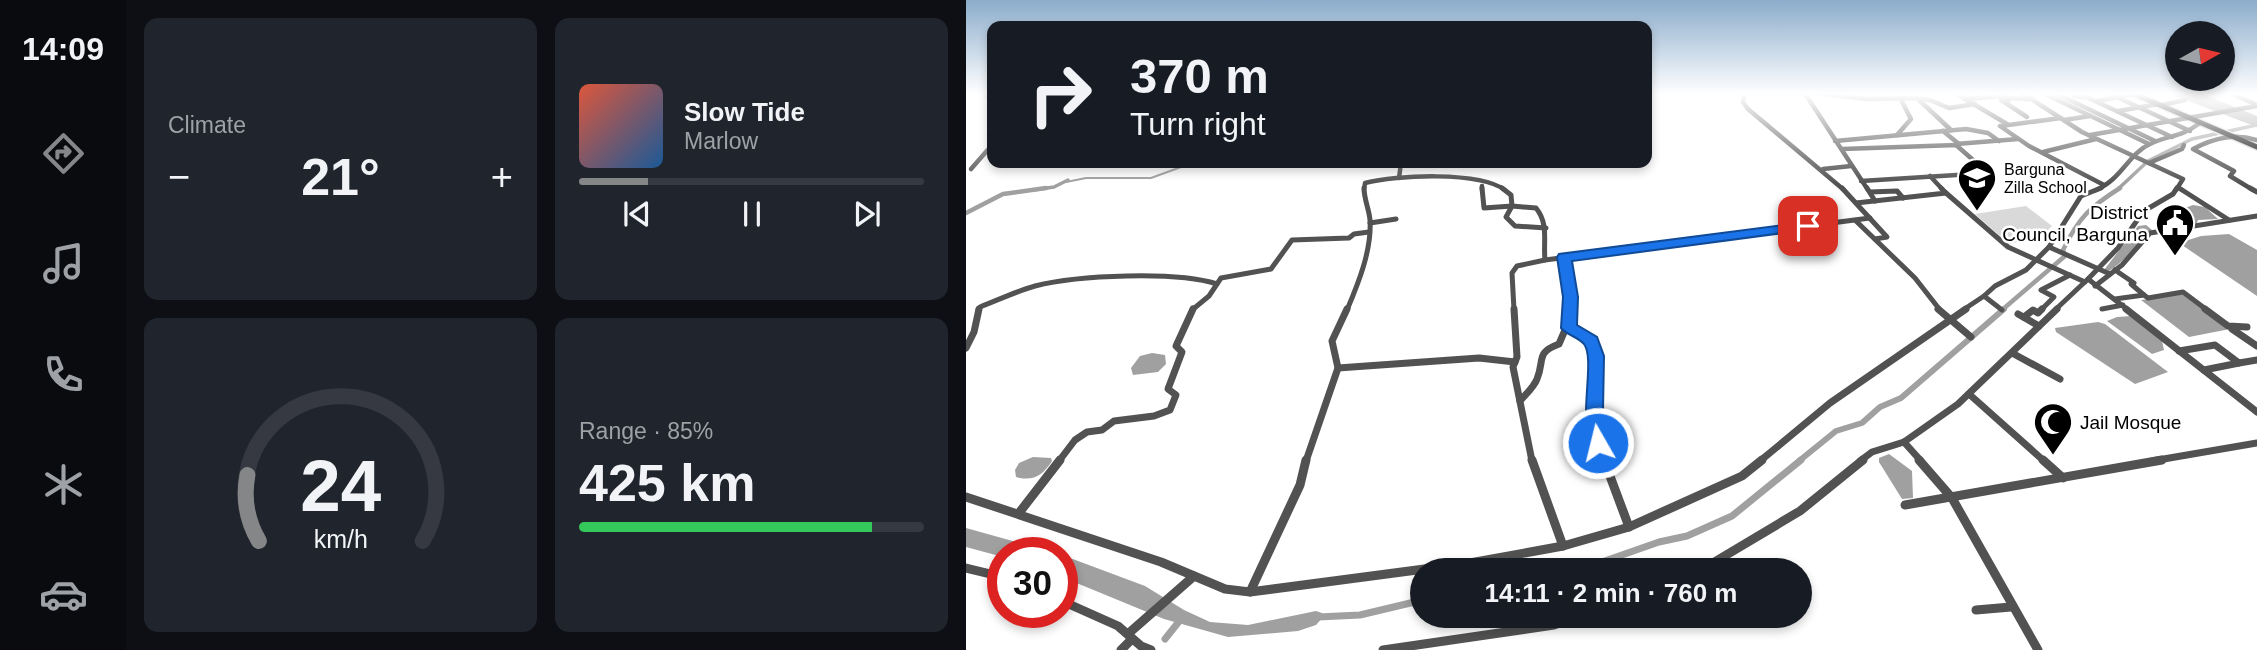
<!DOCTYPE html>
<meta charset="utf-8">
<style>
:root{--surface:#171b24;--page:#20242c;--text:#f1f3f6;--muted:#9ea1a6;--line:#363941;--accent:#858687}
body{margin:0;font-family:Arial,sans-serif;background:var(--page);color:var(--text);height:100vh;display:flex;flex-direction:column;font-size:26px;white-space:nowrap}
*{box-sizing:border-box;margin:0}
p{font-size:23px;color:var(--muted)}
.icon{flex:none;width:38px;height:38px;fill:none;stroke:currentColor;stroke-width:2;stroke-linecap:round;stroke-linejoin:round}
.map{position:relative;flex:1;overflow:hidden}
.panel{display:flex;flex-direction:column;gap:18px;padding:18px;background:#0d0f14;width:840px}
.panel>*{flex:none}
.hud{position:absolute;left:21px;top:21px;width:665px;height:147px;border-radius:14px;box-shadow:0 4px 10px #0003;background:#171b24;color:var(--text);overflow:hidden}
.needle{width:46px;rotate:82deg}
.tools{position:absolute;left:1199px;top:21px;display:grid;gap:14px}
.tools a{display:grid;place-items:center;width:70px;height:70px;border-radius:50%;background:var(--surface);box-shadow:0 4px 10px #0003;font-size:35px}
.speed{position:absolute;left:21px;top:537px;display:flex;gap:14px;font-size:35px;font-weight:700;text-align:center}
.speed>*{display:grid;place-content:center;width:91px;height:91px;border-radius:50%;background:var(--surface);box-shadow:0 4px 10px #0003;line-height:1}
.speed .limit{border:10px solid #d22;background:#fff;color:#111}
.pin{position:absolute;display:grid;place-items:center;width:60px;height:60px;color:#fff;margin:-30px;border-radius:14px;box-shadow:0 4px 10px #0006}
.me{position:absolute;width:77px;margin:-38px;rotate:352deg;stroke-linejoin:round;filter:drop-shadow(0 0 5px #0008)}
.turn{display:flex;align-items:center;gap:24px;height:147px;padding:0 28px;font-size:32px}
.turn .icon{width:91px;height:91px;stroke-width:2.5}
.turn b{display:block;font-size:49px;line-height:60px}
.big{font-size:52px;font-weight:700;line-height:1.1}
.panel .card{flex:1;display:flex;flex-direction:column;justify-content:center;gap:10px;min-width:0;padding:0 24px;border-radius:14px;background:var(--page)}
.panel .dial{align-items:center;gap:0}
.dial svg{height:182px;overflow:visible;fill:none;stroke:var(--line);stroke-width:7;stroke-linecap:round;text-anchor:middle}
.dial text{fill:var(--text);stroke:none}
.song{display:flex;align-items:center;gap:21px}
.cover{width:84px;height:84px;border-radius:10px;background:linear-gradient(135deg,hsl(10 70% 55%),hsl(210 70% 35%))}
.played{height:7px;border-radius:4px;background:linear-gradient(90deg,var(--accent) 20%,var(--line) 20%)}
.keys{display:flex;justify-content:space-around;direction:ltr}
.heat{display:flex;justify-content:space-between;align-items:center;font-size:38px;direction:ltr}
.charge{height:10px;border-radius:5px;background:linear-gradient(90deg,#34c759 85%,var(--line) 0)}
.panel .tiles{flex:1;display:grid;gap:18px;grid-template-columns:repeat(2,1fr)}
.trip{position:absolute;left:444px;top:558px;width:402px;height:70px;border-radius:35px;background:var(--surface);box-shadow:0 4px 10px #0003;font-weight:700;line-height:70px;text-align:center}
main{display:flex;flex:1;min-height:0}
.tab-bar{display:flex;flex-direction:column;width:126px;justify-content:space-around;align-items:center;background:#090b0e;color:var(--muted)}
.tab-bar .icon{width:49px;height:49px}
.tab-bar .on{color:var(--accent)}
.tab-bar b{font-size:32px;color:var(--text)}
.map>svg:first-child{display:block}
.green{fill:#d9d9d9}
.water{fill:#a0a0a0}
.lines{fill:none;stroke-linecap:round;stroke-linejoin:round}
.stream{stroke:#a0a0a0;stroke-width:2}
.canal-far3{stroke:#a0a0a0;stroke-width:3.5}
.canal-far2{stroke:#a0a0a0;stroke-width:4.5}
.canal-far1{stroke:#a0a0a0;stroke-width:6}
.canal{stroke:#a0a0a0;stroke-width:7}
.major-casing{stroke:#dbdbdb;stroke-width:8}
.minor-far3{stroke:#525252;stroke-width:4.5}
.minor-far2{stroke:#525252;stroke-width:5}
.minor-far1{stroke:#525252;stroke-width:7}
.minor{stroke:#525252;stroke-width:9}
.major{stroke:#000;stroke-width:5}
.route{fill:#1a73e8;stroke:#114b97;stroke-width:2}
.labels{text-anchor:middle;dominant-baseline:central;stroke-width:5;stroke-linejoin:round;paint-order:stroke}
.far-poi-label{font-size:16px;fill:#000;stroke:#fff;text-anchor:start}
.poi-label{font-size:19px;fill:#000;stroke:#fff;text-anchor:end}
</style>
<main>
<nav class="tab-bar">
<b>14:09</b>
<svg class="icon on" aria-label="directions" viewBox="0 0 24 24"><path d="M12 3l9 9-9 9-9-9zM9 14v-3h6M13 9l2 2-2 2"/></svg>
<svg class="icon" aria-label="music" viewBox="0 0 24 24"><path d="M9 18V5l10-2v13"/><circle cx="6" cy="18" r="3"/><circle cx="16" cy="16" r="3"/></svg>
<svg class="icon" aria-label="phone" viewBox="0 0 24 24"><path d="M5 4h4l2 5-3 2q2 4 5 5l2-3 5 2v4C11 20 4 13 5 4z"/></svg>
<svg class="icon" aria-label="climate" viewBox="0 0 24 24"><path d="M12 3v18M4 7l16 10M4 17L20 7"/></svg>
<svg class="icon" aria-label="car" viewBox="0 0 24 24"><path d="M5 17H2v-5l4-1 3-4h7l3 4 3 1v5h-3M9 17h6M6 11h13"/><circle cx="7" cy="17" r="2"/><circle cx="17" cy="17" r="2"/></svg>
</nav>
<section class="panel">
<div class="tiles">
<div class="card"><p>Climate</p>
<div class="heat"><a>−</a><b class="big">21°</b><a>+</a></div>
</div>
<div class="card">
<div class="song"><i class="cover"></i><div><b>Slow Tide</b><p>Marlow</p></div></div>
<div class="played"></div>
<div class="keys"><svg class="icon" aria-label="previous" viewBox="0 0 24 24"><path d="M18 5L8 12l10 7zM5 5v14"/></svg><svg class="icon" aria-label="pause" viewBox="0 0 24 24"><path d="M8 5v14M16 5v14"/></svg><svg class="icon" aria-label="next" viewBox="0 0 24 24"><path d="M6 5l10 7-10 7zM19 5v14"/></svg></div>
</div>
<div class="card dial"><svg viewBox="0 0 100 80">
<path d="M14 69A42 42 0 1 1 86 69"/>
<path d="M14 69A42 42 0 0 1 9 40" stroke="#858687"/>
<text x="50" y="56" font-size="32" font-weight="700">24</text>
<text x="50" y="72" font-size="11">km/h</text>
</svg></div>
<div class="card"><p>Range · 85%</p><b class="big">425 km</b><div class="charge"></div></div>
</div>
</section>
<div class="map">
<svg width="1291" height="650" viewBox="0 0 1291 650">
<rect width="100%" height="100%" fill="#fff"/>
<path class="green" d="M 1060,206 L 1086,226 L 1077,235 L 1043,244 L 1009,214 Z"/>
<g class="water">
<path d="M 1201,93 L 1234,93 L 1291,116 L 1291,127 Z"/>
<path d="M 1227,205 L 1239,207 L 1252,219 L 1232,220 L 1231,223 L 1220,225 L 1206,222 L 1206,218 L 1226,218 L 1216,209 Z"/>
<path d="M 1180,225 L 1186,230 C 1172,244 1160,260 1143,271 L 1138,270 L 1172,226 Z"/>
<path d="M 1263,234 L 1291,250 L 1291,296 L 1213,243 L 1235,236 Z"/>
<path d="M 1216,294 L 1264,329 L 1223,337 L 1175,300 Z"/>
<path d="M 1165,316 L 1196,341 L 1198,350 L 1186,354 L 1141,321 L 1151,317 Z"/>
<path d="M 1132,322 L 1139,324 L 1202,372 L 1169,384 L 1090,332 L 1089,328 Z"/>
<path d="M 186,353 L 199,355 L 200,364 L 192,372 L 167,375 L 165,368 L 174,356 Z"/>
<path d="M 923,454 L 946,471 L 947,498 L 936,499 L 913,462 L 913,458 Z"/>
<path d="M 67,457 L 85,458 L 86,461 C 77,475 67,482 50,477 L 49,470 L 53,463 Z"/>
<path d="M 0,528 L 89,553 L 37,553 L 37,557 L 0,547 Z"/>
<path d="M 96,555 L 179,586 L 218,610 L 244,622 L 282,625 L 350,611 L 356,613 L 357,617 L 350,625 L 332,631 L 262,637 L 198,619 L 96,577 Z"/>
</g>
<g class="lines">
<path class="stream" d="M 100,182 L 120,178 L 185,178 L 226,163"/>
<g class="canal-far3">
<path d="M 67,190 L 88,187 L 102,180"/>
<path d="M 1151,190 L 1182,161 L 1226,139 L 1291,125"/>
</g>
<g class="canal-far2">
<path d="M 0,213 L 37,194 L 80,188"/>
<path d="M 1036,310 L 1099,256 L 1097,250 C 1113,217 1124,207 1154,188"/>
</g>
<path class="canal-far1" d="M 833,461 L 870,431 L 896,423 L 914,407 L 935,398 L 1038,309"/>
<g class="canal">
<path d="M 613,570 L 693,542 L 721,536 L 766,516 L 835,460"/>
<path d="M 352,617 L 394,615 L 457,600"/>
<path d="M 199,639 L 215,619"/>
</g>
<g class="major-casing">
<path id="major" d="M 1166,93 L 1291,147"/>
</g>
<g class="minor-far3">
<path d="M 18,93 L 26,101"/>
<path d="M 778,93 L 850,93 L 900,99 L 950,98 L 964,100 L 983,108 L 1009,104"/>
<path d="M 779,93 L 777,102 L 782,109 L 878,190"/>
<path d="M 989,93 L 1041,124"/>
<path d="M 1056,93 L 1116,132 L 1217,179 L 1210,190"/>
<path d="M 1077,93 L 1183,144"/>
<path d="M 1089,93 L 1189,141"/>
<path d="M 1112,93 L 1206,137"/>
<path d="M 1142,93 L 1224,131"/>
<path d="M 1265,93 L 1291,105"/>
<path d="M 840,95 L 902,190"/>
<path d="M 1108,96 L 1119,97"/>
<path d="M 1040,98 L 1063,99"/>
<path d="M 952,99 L 985,130"/>
<path d="M 1000,99 L 1038,96"/>
<path d="M 1043,100 L 1035,100 L 1061,117"/>
<path d="M 1131,101 L 1169,94"/>
<path d="M 1196,105 L 1219,100"/>
<path d="M 1152,111 L 1193,104"/>
<path d="M 1098,120 L 1124,116"/>
<path d="M 1034,126 L 1063,146 L 1138,185"/>
<path d="M 1035,126 L 1095,118"/>
<path d="M 26,128 L 23,134 L 26,138"/>
<path d="M 977,131 L 993,144"/>
<path d="M 931,135 L 945,119 L 934,98"/>
<path d="M 1124,135 L 1291,106"/>
<path d="M 869,141 L 1000,129 L 1022,133 L 1033,141"/>
<path d="M 990,144 L 1052,139"/>
<path d="M 876,149 L 990,145 L 1022,173 L 895,181"/>
<path d="M 1077,152 L 1130,139"/>
<path d="M 1183,163 L 1216,149 L 1218,145"/>
<path d="M 5,169 L 26,145"/>
<path d="M 857,169 L 885,166"/>
<path d="M 964,176 L 977,190"/>
<path d="M 433,178 L 435,163"/>
<path d="M 516,186 L 516,190"/>
<path d="M 1213,188 L 1216,190"/>
<path d="M 398,190 L 399,183 C 430,175 513,171 539,190"/>
<path d="M 1130,190 C 1156,179 1163,153 1184,144 C 1204,134 1212,139 1234,123"/>
<path d="M 1287,190 L 1264,176 L 1268,171 L 1227,149 C 1248,138 1268,133 1291,140"/>
</g>
<g class="minor-far2">
<path d="M 516,188 L 518,208 L 546,206"/>
<path d="M 536,188 L 545,195 L 546,206 L 570,208 C 583,224 577,241 579,260"/>
<path d="M 876,188 L 921,237 L 909,239"/>
<path d="M 901,188 L 909,201"/>
<path d="M 1213,188 L 1263,220"/>
<path d="M 1284,188 L 1291,192"/>
<path d="M 904,192 L 931,191 L 937,198"/>
<path d="M 980,193 L 1042,247 L 1119,282"/>
<path d="M 890,203 L 980,193 L 975,188"/>
<path d="M 546,206 L 540,217 L 549,226 L 580,228"/>
<path d="M 890,221 L 949,278 L 974,310"/>
<path d="M 404,223 L 430,219"/>
<path d="M 1083,247 L 1115,196 L 1135,188"/>
<path d="M 598,257 L 604,310"/>
<path d="M 1149,270 L 1168,283 L 1165,284 L 1178,295 L 1149,299"/>
<path d="M 1129,286 L 1156,265 L 1184,233 L 1291,216"/>
<path d="M 1178,295 L 1182,298 L 1217,292 L 1241,310"/>
<path d="M 1136,309 L 1157,305"/>
<path d="M 12,310 L 14,307 C 32,300 51,291 69,286 C 112,275 210,271 251,284"/>
<path d="M 226,310 L 243,296 L 255,278 L 305,269 L 326,240 L 383,238 L 388,234 L 403,232"/>
<path d="M 381,310 C 392,284 406,250 404,220 C 403,209 398,199 398,188"/>
<path d="M 548,310 L 546,273 L 551,266 L 579,260 L 904,218"/>
<path d="M 997,310 L 1018,296"/>
<path d="M 1036,310 L 1018,296 L 1029,286 L 1060,270 L 1083,247 L 1144,274"/>
<path d="M 1075,310 L 1088,297 L 1075,290 L 1104,275"/>
<path d="M 1089,310 L 1122,279"/>
<path d="M 1162,310 L 1122,279 L 1152,248 L 1172,219 L 1183,208 L 1207,194 L 1211,188"/>
</g>
<g class="minor-far1">
<path d="M 548,309 L 551,357 L 547,367 L 566,461"/>
<path d="M 972,309 L 1005,337"/>
<path d="M 1160,309 L 1291,412"/>
<path d="M 1239,309 L 1262,326 L 1281,327"/>
<path d="M 1052,314 L 1073,326"/>
<path d="M 1058,317 L 1067,310 L 1072,313 L 1076,309"/>
<path d="M 603,328 L 625,340 C 635,381 625,420 638,461"/>
<path d="M 1266,329 L 1291,346"/>
<path d="M 0,348 L 8,332 L 13,309"/>
<path d="M 1213,351 L 1249,345 L 1273,363 L 1238,370"/>
<path d="M 1046,353 L 1094,379"/>
<path d="M 1273,363 L 1291,360"/>
<path d="M 372,368 L 513,358 L 549,362"/>
<path d="M 1003,394 L 1078,461"/>
<path d="M 554,401 C 560,394 568,387 571,379 C 579,360 569,353 593,344 L 602,323 L 604,309"/>
<path d="M 938,442 L 955,461"/>
<path d="M 93,461 L 109,440 L 121,432 L 136,430 L 148,421 L 188,416 L 204,410 L 210,395 L 202,389 L 216,352 L 210,346 L 227,309"/>
<path d="M 340,461 L 372,368 L 366,341 L 381,309"/>
<path d="M 794,461 L 864,403 L 1000,309"/>
<path d="M 894,461 L 906,452 L 938,442 L 992,404 L 1091,309"/>
<path d="M 1186,461 L 1291,443"/>
</g>
<g class="minor">
<path d="M 566,460 L 597,546"/>
<path d="M 638,460 L 663,527"/>
<path d="M 953,460 L 986,498 L 1072,650"/>
<path d="M 1077,460 L 1097,478"/>
<path d="M 0,497 L 195,562 L 259,589 L 284,592 L 504,563 L 597,546 L 663,527 L 776,476 L 796,460"/>
<path d="M 939,505 L 1196,460"/>
<path d="M 53,513 L 94,460"/>
<path d="M 0,568 L 37,577"/>
<path d="M 735,570 L 834,511 L 897,460"/>
<path d="M 284,592 L 334,485 L 340,460"/>
<path d="M 96,601 L 152,626 L 175,646 L 185,650"/>
<path d="M 1010,610 L 1045,607"/>
<path d="M 163,633 L 228,576"/>
<path d="M 155,650 L 166,639"/>
<path d="M 417,650 L 588,625 L 614,616"/>
</g>
<use href="#major" class="major"/>
</g>
<linearGradient id="sky" x2="0" y2="1"><stop stop-color="#8baccb"/><stop offset="0.51" stop-color="#fff"/><stop offset="1" stop-color="#fff" stop-opacity="0"/></linearGradient>
<rect width="1291" height="184" fill="url(#sky)"/>
<path class="route" d="M 842,222 L 849,226 L 847,229 L 606,261 L 612,297 L 611,325 L 631,337 L 638,356 L 637,410 L 642,443 L 639,448 L 632,450 L 626,448 C 611,421 630,360 618,344 C 612,337 601,335 595,328 L 597,297 L 591,257 L 593,254 Z"/>
<defs>
<g id="university-pin" transform="scale(2.0125)"><path d="M0 17L-7.5 6A9.5 9.5 0 1 1 7.5 6Z" fill="#000" stroke="#fff"/><path d="M0-5L7-2L0 1L-7-2ZM-4 1L0 2.5L4 1V4Q0 6-4 4Z" fill="#fff"/></g>
<g id="civic-pin" transform="scale(2.0125)"><path d="M0 17L-7.5 6A9.5 9.5 0 1 1 7.5 6Z" fill="#000" stroke="#fff"/><path d="M-.6-6.5H3V-4.5H.6V-3L4-1V1h2V6H-6V1h2V-1L-.6-3ZM-1.2 2.5V6h2.4V2.5Z" fill="#fff"/></g>
<g id="mosque-pin" transform="scale(2.0125)"><path d="M0 17L-7.5 6A9.5 9.5 0 1 1 7.5 6Z" fill="#000" stroke="#fff"/><path d="M3.5-4.9A6 6 0 1 0 3.5 4.9A5 5 0 1 1 3.5-4.9Z" fill="#fff"/></g>
</defs>
<g fill-rule="evenodd">
<use href="#university-pin" x="1011" y="178"/>
<use href="#civic-pin" x="1209" y="223"/>
<use href="#mosque-pin" x="1087" y="422"/>
</g>
<g class="labels">
<g class="far-poi-label">
<text x="1038" y="169">Barguna<tspan x="1038" dy="18">Zilla School</tspan></text>
</g>
<g class="poi-label">
<text x="1182" y="212">District<tspan x="1182" dy="22">Council, Barguna</tspan></text>
<text x="1114" y="422" text-anchor="start">Jail Mosque</text>
</g>
</g>
</svg>
<div class="tools">
<a><svg class="needle" viewBox="-14 -14 28 28"><path d="M0-13l5 13h-10z" fill="#e53935"/><path d="M0 13l5-13h-10z" fill="#9ea1a6"/></svg></a>
</div>
<div class="speed"><div class="limit">30</div></div>
<div class="pin" style="left:842px;top:226px;background:#d93025"><svg class="icon" aria-label="arrive" viewBox="0 0 24 24"><path d="M6 21V4h12l-3 4 3 4H6"/></svg></div>
<svg class="me" style="left:632px;top:443px" viewBox="-20 -20 40 40"><circle r="17" fill="#1a73e8" stroke="#fff" stroke-width="3"/><path d="M0-11L8 9 0 5-8 9z" fill="#fff"/></svg>
<div class="trip">14:11 · 2 min · 760 m</div>
<div class="hud">
<div class="turn"><svg class="icon" aria-label="right" viewBox="0 0 24 24"><path d="M7 20v-9h11M14 6l5 5-5 5"/></svg><div><b>370 m</b>Turn right</div></div>
</div>
</div>
</main>
